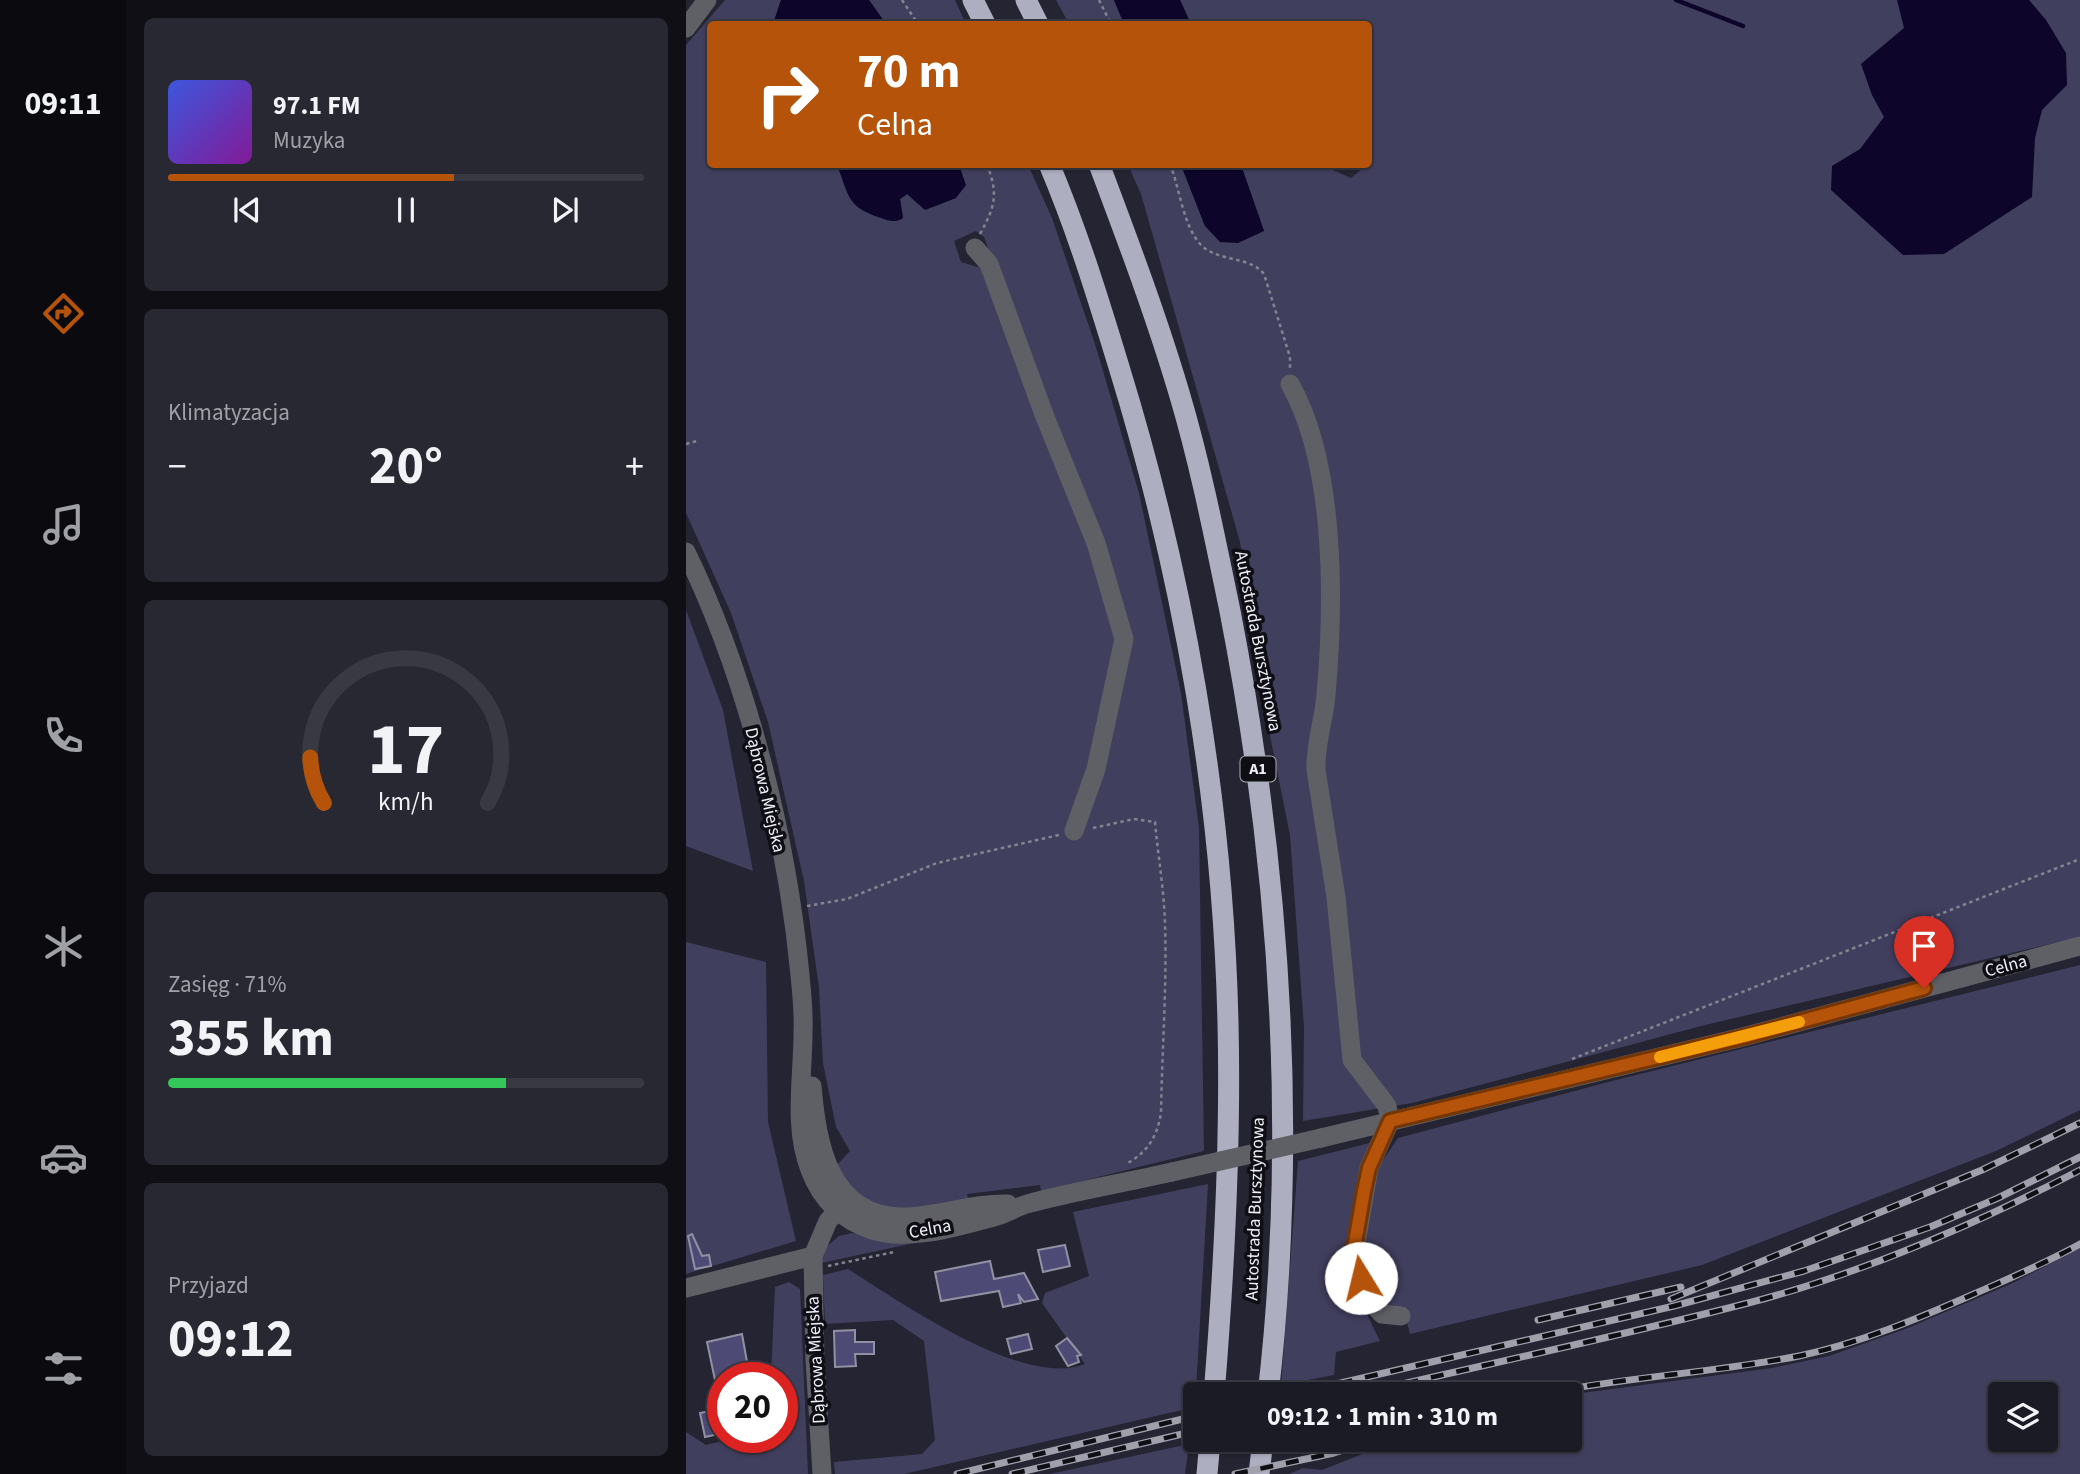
<!DOCTYPE html>
<html lang="pl">
<meta charset="utf-8">
<style>
:root{--surface:#1b1b26;--page:#282832;--text:#f1f3f6;--muted:#a0a1a7;--line:#393943;--accent:#b45309}
body{margin:0;font-family:"Source Sans 3",sans-serif;background:var(--page);color:var(--text);height:100vh;display:flex;flex-direction:column;font-size:26px;white-space:nowrap}
*{box-sizing:border-box;margin:0}
p{font-size:23px;color:var(--muted)}
.icon{flex:none;width:38px;height:38px;fill:none;stroke:currentColor;stroke-width:2;stroke-linecap:round;stroke-linejoin:round}
.map{position:relative;flex:1;overflow:hidden}
.drawer{display:flex;flex-direction:column;gap:18px;padding:18px;background:#0f0f15;width:560px}
.drawer>*{flex:none}
.hud{position:absolute;left:21px;top:21px;width:665px;height:147px;border-radius:7px;box-shadow:0 2px 5px #0004,0 0 0 2px var(--line);background:#b45309;color:#fff;overflow:hidden}
.fabs{position:absolute;left:1302px;top:1382px;display:grid;gap:14px}
.fabs a{display:grid;place-items:center;width:70px;height:70px;border-radius:7px;background:var(--surface);box-shadow:0 2px 5px #0004,0 0 0 2px var(--line);font-size:35px}
.speed{position:absolute;left:21px;top:1362px;display:flex;gap:14px;font-size:35px;font-weight:700;text-align:center}
.speed>*{display:grid;place-content:center;width:91px;height:91px;border-radius:50%;background:var(--surface);box-shadow:0 2px 5px #0004,0 0 0 2px var(--line);line-height:1}
.speed .limit{border:10px solid #d22;background:#fff;color:#111}
.pin{position:absolute;display:grid;place-items:center;width:60px;height:60px;color:#fff;margin:-72px -30px;border-radius:50% 50% 50% 0;rotate:-45deg;box-shadow:0 0 7px #0007}
.pin .icon{rotate:45deg}
.me{position:absolute;width:77px;margin:-38px;rotate:351deg;stroke-linejoin:round;filter:drop-shadow(0 0 5px #0008)}
.turn{display:flex;align-items:center;gap:24px;height:147px;padding:0 35px;font-size:32px}
.turn .icon{width:91px;height:91px;stroke-width:2.5}
.turn b{display:block;font-size:49px;line-height:60px}
.big{font-size:52px;font-weight:700;line-height:1.1}
.drawer .tile{flex:1;display:flex;flex-direction:column;justify-content:center;gap:10px;min-width:0;padding:0 24px;border-radius:10px;background:var(--page)}
.drawer .dial{align-items:center;gap:0}
.dial svg{height:182px;overflow:visible;fill:none;stroke:var(--line);stroke-width:7;stroke-linecap:round;text-anchor:middle}
.dial text{fill:var(--text);stroke:none}
.song{display:flex;align-items:center;gap:21px}
.cover{width:84px;height:84px;border-radius:10px;background:linear-gradient(135deg,hsl(230 70% 55%),hsl(290 70% 35%))}
.played{height:7px;border-radius:4px;background:linear-gradient(90deg,var(--accent) 60%,var(--line) 60%)}
.keys{display:flex;justify-content:space-around;direction:ltr}
.heat{display:flex;justify-content:space-between;align-items:center;font-size:38px;direction:ltr}
.charge{height:10px;border-radius:5px;background:linear-gradient(90deg,#34c759 71%,var(--line) 0)}
.trip{position:absolute;left:497px;top:1382px;width:399px;height:70px;border-radius:7px;background:var(--surface);box-shadow:0 2px 5px #0004,0 0 0 2px var(--line);font-weight:700;line-height:70px;text-align:center}
main{display:flex;flex:1;min-height:0}
.tabs{display:flex;flex-direction:column;width:126px;justify-content:space-around;align-items:center;background:#0b0b0f;color:var(--muted)}
.tabs .icon{width:49px;height:49px}
.tabs .on{color:var(--accent)}
.tabs b{font-size:32px;color:var(--text)}
.map>svg:first-child{display:block}
.green{fill:#413f5e;fill-rule:evenodd}
.water{fill:#0d052a}
.lines{fill:none;stroke-linecap:round;stroke-linejoin:round}
.stream{stroke:#0d052a;stroke-width:4.5}
.building{fill:#4d4a76;stroke:#9191a3;stroke-width:2}
.path{stroke:#848490;stroke-width:2.5;stroke-dasharray:3.5 3.5;stroke-linecap:butt}
.minor{stroke:#5f5f66;stroke-width:19}
.highway{stroke:#adaec0;stroke-width:21}
.rail-casing{stroke:#a0a0ac;stroke-width:7}
.rail{stroke:#0e0e14;stroke-width:4.5;stroke-dasharray:13;stroke-linecap:butt}
.minor-bridge{stroke:#5f5f66;stroke-width:19}
.route-casing{stroke:#753606;stroke-width:18}
.route{stroke:#b45309;stroke-width:12}
.slow{stroke:#f59e0b;stroke-width:12}
.labels{text-anchor:middle;dominant-baseline:central;stroke-width:7;stroke-linejoin:round;paint-order:stroke}
.shield{fill:#0e0e14;stroke:#acacb4;stroke-width:2}
.shield-label{font-size:16px;font-weight:bold;fill:#efeff9}
.street-label{font-size:18px;fill:#efeff9;stroke:#0e0e14}
</style>
<main>
<nav class="tabs">
<b>09:11</b>
<svg class="icon on" aria-label="directions" viewBox="0 0 24 24"><path d="M12 3l9 9-9 9-9-9zM9 14v-3h6M13 9l2 2-2 2"/></svg>
<svg class="icon" aria-label="music" viewBox="0 0 24 24"><path d="M9 18V5l10-2v13"/><circle cx="6" cy="18" r="3"/><circle cx="16" cy="16" r="3"/></svg>
<svg class="icon" aria-label="phone" viewBox="0 0 24 24"><path d="M5 4h4l2 5-3 2q2 4 5 5l2-3 5 2v4C11 20 4 13 5 4z"/></svg>
<svg class="icon" aria-label="climate" viewBox="0 0 24 24"><path d="M12 3v18M4 7l16 10M4 17L20 7"/></svg>
<svg class="icon" aria-label="car" viewBox="0 0 24 24"><path d="M5 17H2v-5l4-1 3-4h7l3 4 3 1v5h-3M9 17h6M6 11h13"/><circle cx="7" cy="17" r="2"/><circle cx="17" cy="17" r="2"/></svg>
<svg class="icon" aria-label="filters" viewBox="0 0 24 24"><path d="M4 7h16M4 17h16"/><circle cx="9" cy="7" r="2"/><circle cx="15" cy="17" r="2"/></svg>
</nav>
<section class="drawer">
<div class="tile">
<div class="song"><i class="cover"></i><div><b>97.1 FM</b><p>Muzyka</p></div></div>
<div class="played"></div>
<div class="keys"><svg class="icon" aria-label="previous" viewBox="0 0 24 24"><path d="M18 5L8 12l10 7zM5 5v14"/></svg><svg class="icon" aria-label="pause" viewBox="0 0 24 24"><path d="M8 5v14M16 5v14"/></svg><svg class="icon" aria-label="next" viewBox="0 0 24 24"><path d="M6 5l10 7-10 7zM19 5v14"/></svg></div>
</div>
<div class="tile"><p>Klimatyzacja</p>
<div class="heat"><a>−</a><b class="big">20°</b><a>+</a></div>
</div>
<div class="tile dial"><svg viewBox="0 0 100 80">
<path d="M14 69A42 42 0 1 1 86 69"/>
<path d="M14 69A42 42 0 0 1 8 49" stroke="#b45309"/>
<text x="50" y="56" font-size="32" font-weight="700">17</text>
<text x="50" y="72" font-size="11">km/h</text>
</svg></div>
<div class="tile"><p>Zasięg · 71%</p><b class="big">355 km</b><div class="charge"></div></div>
<div class="tile"><p>Przyjazd</p><b class="big">09:12</b></div>
</section>
<div class="map">
<svg width="1394" height="1474" viewBox="0 0 1394 1474">
<rect width="100%" height="100%" fill="#242432"/>
<g class="green">
<path d="M 39,0 L 95,0 L 87,24 L 24,24 L 24,164 L 151,165 L 154,172 L 217,218 L 214,199 L 222,194 C 242,217 246,205 270,198 L 276,174 L 273,165 L 342,165 L 366,218 L 409,344 L 453,493 L 495,693 L 513,828 L 518,1151 L 355,1191 L 354,1185 L 281,1194 L 283,1201 C 250,1205 211,1216 179,1199 C 168,1193 157,1177 149,1167 L 164,1151 L 150,1127 L 137,1063 L 133,988 L 118,881 L 82,722 L 45,613 L 0,513 L 0,45 ZM 290,231 L 298,237 L 442,638 L 298,269 L 275,262 L 268,241 Z"/>
<path d="M 183,0 L 269,0 L 280,24 L 200,24 Z"/>
<path d="M 370,0 L 428,0 L 438,24 L 383,24 Z"/>
<path d="M 494,0 L 1394,0 L 1394,937 L 1015,1026 L 726,1103 L 617,1121 L 618,1028 L 604,835 L 580,716 L 554,542 L 455,194 L 442,165 L 495,165 L 519,226 L 578,231 L 555,165 L 643,165 L 647,170 L 665,178 L 682,164 L 682,24 L 505,24 Z"/>
<path d="M 0,610 L 37,710 L 67,871 L 0,846 Z"/>
<path d="M 0,942 L 80,962 L 82,1122 L 110,1241 L 0,1274 Z"/>
<path d="M 1394,965 L 1394,1110 L 1310,1151 L 1016,1265 L 724,1334 L 718,1310 L 693,1303 L 676,1250 L 686,1176 L 712,1138 L 926,1081 Z"/>
<path d="M 684,1143 L 664,1243 L 655,1247 L 656,1258 L 664,1263 L 668,1288 L 694,1341 L 650,1352 L 648,1375 L 595,1385 L 612,1161 Z"/>
<path d="M 522,1184 L 509,1407 L 218,1474 L 149,1474 L 148,1462 L 236,1454 L 249,1440 L 238,1341 L 207,1320 L 139,1324 L 137,1275 L 162,1269 C 215,1302 337,1389 399,1364 L 356,1303 L 359,1293 L 403,1276 L 387,1212 Z"/>
<path d="M 294,1229 L 135,1263 L 139,1248 L 153,1236 L 166,1233 L 188,1237 Z"/>
<path d="M 1394,1248 L 1394,1474 L 603,1474 L 617,1468 L 636,1470 L 712,1440 L 884,1440 L 884,1395 L 880,1395 L 1086,1368 L 1143,1356 L 1222,1328 L 1327,1283 ZM 1314,1395 L 1360,1395 L 1360,1440 L 1314,1440 Z"/>
<path d="M 103,1282 L 114,1289 L 122,1474 L 0,1474 L 0,1432 L 20,1445 L 53,1437 L 96,1437 L 96,1377 L 85,1377 L 89,1287 Z"/>
<path d="M 503,1444 L 499,1474 L 364,1474 Z"/>
</g>
<g class="water">
<path d="M 95,0 L 183,0 L 200,24 L 87,24 Z"/>
<path d="M 428,0 L 494,0 L 505,24 L 438,24 Z"/>
<path d="M 1211,0 L 1343,0 L 1360,20 L 1380,53 L 1381,85 L 1356,110 L 1349,138 L 1346,197 L 1258,254 L 1217,255 L 1145,190 L 1146,166 L 1174,149 L 1198,117 L 1186,95 L 1175,64 L 1218,28 Z"/>
<path d="M 151,165 L 273,165 L 280,185 L 270,198 L 239,210 L 221,194 L 214,199 L 217,218 C 210,223 203,221 195,218 C 160,207 163,195 151,165 Z"/>
<path d="M 495,165 L 555,165 L 578,231 L 552,243 L 534,242 L 519,226 Z"/>
</g>
<g class="lines">
<path class="stream" d="M 990,0 L 1057,26"/>
</g>
<g class="building">
<path d="M 6,1234 L 16,1256 L 23,1255 L 25,1266 L 9,1269 L 2,1236 Z"/>
<path d="M 379,1245 L 384,1266 L 357,1272 L 352,1250 Z"/>
<path d="M 304,1261 L 308,1279 L 338,1273 L 352,1299 L 338,1302 L 332,1294 L 335,1303 L 317,1307 L 313,1291 L 255,1301 L 249,1272 Z"/>
<path d="M 169,1330 L 169,1342 L 188,1342 L 188,1354 L 169,1354 L 170,1366 L 149,1367 L 148,1331 Z"/>
<path d="M 56,1334 L 63,1373 L 29,1380 L 21,1342 Z"/>
<path d="M 342,1334 L 346,1349 L 325,1354 L 321,1339 Z"/>
<path d="M 381,1338 L 395,1355 L 391,1356 L 393,1362 L 382,1366 L 370,1346 Z"/>
<path d="M 33,1409 L 36,1421 L 30,1422 L 33,1434 L 19,1437 L 14,1413 Z"/>
</g>
<g class="lines">
<g class="path">
<path d="M 216,0 L 232,24"/>
<path d="M 413,0 L 425,24"/>
<path d="M 484,164 C 494,189 497,226 515,245 C 532,262 564,256 578,274 L 604,357 L 604,369"/>
<path d="M 294,234 C 310,205 312,194 301,164"/>
<path d="M 0,444 L 11,441"/>
<path d="M 407,828 L 448,819 L 469,822 C 472,856 478,889 479,924 C 481,987 476,1050 475,1113 C 471,1137 462,1152 440,1164"/>
<path d="M 121,906 L 161,899 L 251,863 L 373,835"/>
<path d="M 886,1059 L 1394,859"/>
<path d="M 142,1266 L 208,1252"/>
</g>
<g class="minor">
<path d="M 0,28 L 21,0"/>
<path d="M 289,248 L 303,264 L 359,417 L 410,543 L 438,639 L 410,769 L 388,831"/>
<path d="M 604,384 C 650,465 648,604 640,695 C 638,721 629,743 630,770 L 650,897 L 666,1060 L 701,1106 L 704,1121 L 683,1168 L 669,1249 L 675,1278 L 685,1302 L 696,1314 L 715,1316"/>
<path d="M 0,552 C 61,677 101,837 114,975 C 116,995 118,1014 117,1033 C 117,1078 107,1127 124,1170 C 135,1199 156,1220 186,1230 C 224,1242 274,1226 311,1216 C 321,1213 331,1207 341,1204 C 388,1191 438,1183 486,1172"/>
<path d="M 126,1086 C 131,1142 142,1216 216,1217 C 251,1217 286,1203 322,1204"/>
<path d="M 635,1138 L 1057,1037 L 1394,946"/>
<path d="M 0,1288 L 127,1256"/>
<path d="M 136,1474 L 129,1360 L 127,1256 L 142,1221 L 158,1203"/>
</g>
<g class="highway">
<path d="M 287,0 L 299,24"/>
<path d="M 340,0 L 352,24"/>
<path d="M 363,164 C 391,230 412,298 433,367 C 498,578 537,802 542,1023 C 545,1147 538,1272 528,1395"/>
<path d="M 413,164 C 442,241 471,318 494,396 C 515,467 529,539 544,611 C 594,868 612,1134 582,1395"/>
<path d="M 521,1474 L 524,1440"/>
<path d="M 573,1474 L 577,1440"/>
</g>
<g class="rail-casing">
<g id="rail">
<path d="M 985,1299 L 1296,1170 L 1394,1123"/>
<path d="M 852,1320 L 995,1287"/>
<path d="M 603,1395 L 988,1306 L 1118,1271 L 1244,1227 L 1312,1198 L 1394,1157"/>
<path d="M 669,1395 C 801,1364 935,1336 1066,1302 C 1180,1272 1290,1224 1394,1170"/>
<path d="M 850,1395 C 937,1377 1027,1373 1113,1356 C 1174,1343 1231,1319 1288,1294 C 1324,1278 1360,1263 1394,1244"/>
<path d="M 271,1474 L 509,1416"/>
<path d="M 326,1474 L 509,1431"/>
<path d="M 549,1474 L 648,1453 L 690,1440"/>
</g>
</g>
<use href="#rail" class="rail"/>
<path class="minor-bridge" d="M 486,1172 L 635,1138"/>
</g>
<g class="lines">
<g class="route-casing">
<path id="route" d="M 675,1278 L 668,1249 L 678,1191 L 683,1168 L 704,1121 L 1057,1037 L 1238,988"/>
</g>
<use href="#route" class="route"/>
<path class="slow" d="M 974,1057 L 1113,1022"/>
</g>
<g class="labels">
<rect class="shield" x="554.5" y="756.5" width="35" height="25" rx="5"/>
<g class="shield-label">
<text x="572" y="769">A1</text>
</g>
<g class="street-label">
<text transform="translate(572 641) rotate(79)">Autostrada Bursztynowa</text>
<text transform="translate(79 790) rotate(77)">Dąbrowa Miejska</text>
<text transform="translate(1320 966) rotate(-15)">Celna</text>
<text transform="translate(569 1209) rotate(-88)">Autostrada Bursztynowa</text>
<text transform="translate(244 1229) rotate(-10)">Celna</text>
<text transform="translate(130 1360) rotate(-93)">Dąbrowa Miejska</text>
</g>
</g>
</svg>
<div class="fabs">
<a><svg class="icon" aria-label="layers" viewBox="0 0 24 24"><path d="M12 4l9 5-9 5-9-5zM3 14l9 5 9-5"/></svg></a>
</div>
<div class="speed"><div class="limit">20</div></div>
<div class="pin" style="left:1238px;top:988px;background:#d93025"><svg class="icon" aria-label="arrive" viewBox="0 0 24 24"><path d="M6 21V4h12l-3 4 3 4H6"/></svg></div>
<svg class="me" style="left:675px;top:1278px" viewBox="-20 -20 40 40"><circle r="19" fill="#fff"/><path d="M0-13L10 11 0 6-10 11z" fill="#b45309"/></svg>
<div class="trip">09:12 · 1 min · 310 m</div>
<div class="hud">
<div class="turn"><svg class="icon" aria-label="right" viewBox="0 0 24 24"><path d="M7 20v-9h11M14 6l5 5-5 5"/></svg><div><b>70 m</b>Celna</div></div>
</div>
</div>
</main>
